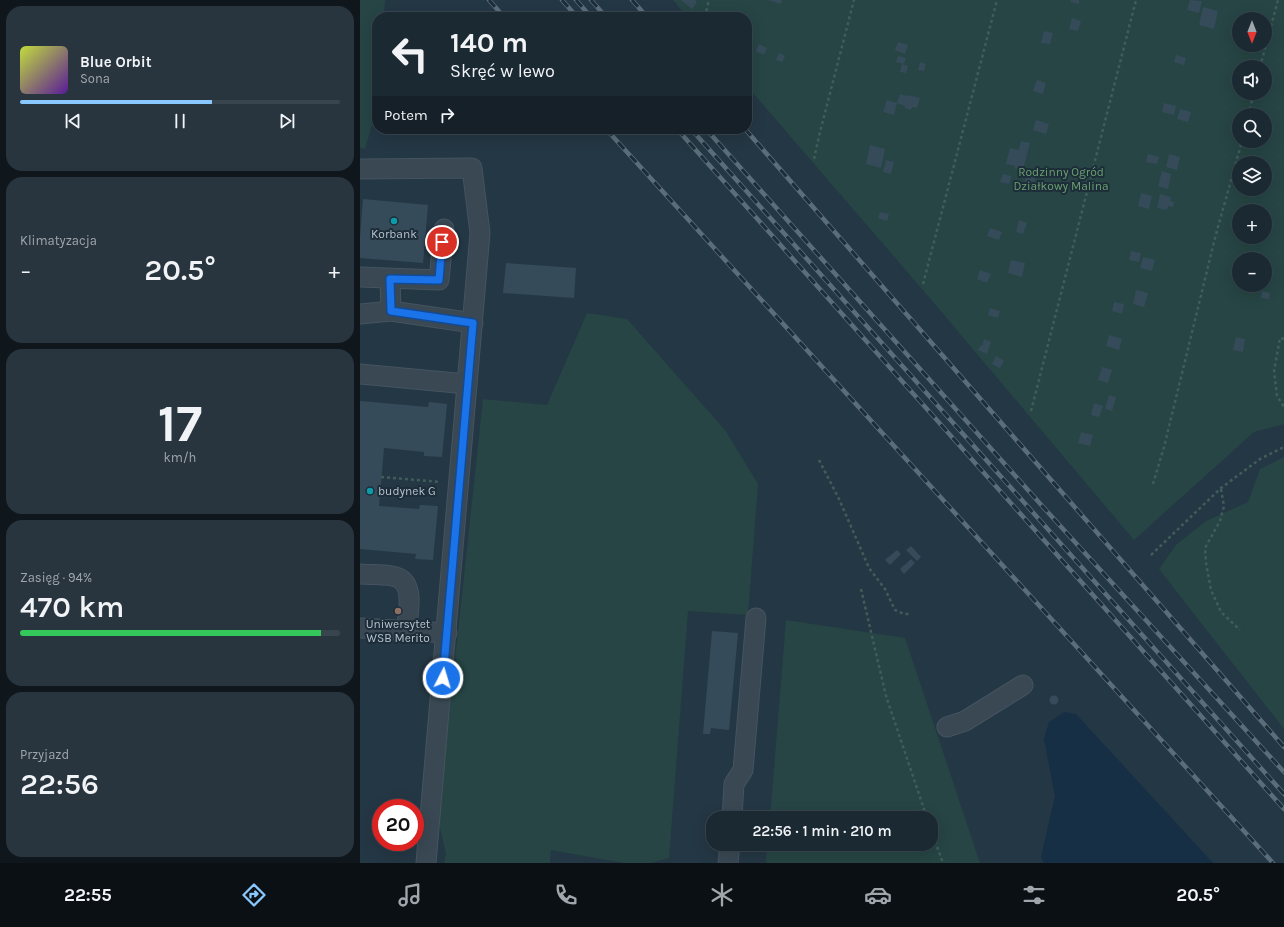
<!DOCTYPE html>
<html lang="pl">
<meta charset="utf-8">
<style>
:root{--surface:#1b2933;--page:#28353f;--text:#f1f3f6;--muted:#a0a6ac;--line:#39454e;--accent:#89c8ff}
body{margin:0;font-family:Karla,sans-serif;background:var(--page);color:var(--text);height:100vh;display:flex;flex-direction:column;font-size:15px;white-space:nowrap}
*{box-sizing:border-box;margin:0}
p{font-size:13px;color:var(--muted)}
.icon{flex:none;width:22px;height:22px;fill:none;stroke:currentColor;stroke-width:2;stroke-linecap:round;stroke-linejoin:round}
.map{position:relative;flex:1;overflow:hidden}
.drawer{display:flex;flex-direction:column;gap:6px;padding:6px;background:#0f171c;width:360px}
.drawer>*{flex:none}
.guide{position:absolute;left:12px;top:12px;width:380px;height:122px;border-radius:16px;box-shadow:0 4px 16px #0002,0 0 0 1px var(--line);background:#1b2933;color:var(--text);overflow:hidden}
.needle{width:26px;rotate:180deg}
.fabs{position:absolute;left:872px;top:12px;display:grid;gap:8px}
.fabs a{display:grid;place-items:center;width:40px;height:40px;border-radius:50%;background:var(--surface);box-shadow:0 4px 16px #0002,0 0 0 1px var(--line);font-size:20px}
.speed{position:absolute;left:12px;top:799px;display:flex;gap:8px;font-size:20px;font-weight:700;text-align:center}
.speed>*{display:grid;place-content:center;width:52px;height:52px;border-radius:50%;background:var(--surface);box-shadow:0 4px 16px #0002,0 0 0 1px var(--line);line-height:1}
.speed .limit{border:6px solid #d22;background:#fff;color:#111}
.pin{position:absolute;display:grid;place-items:center;width:34px;height:34px;color:#fff;margin:-17px;border:2px solid #fff;border-radius:50%;box-shadow:0 1px 4px #0007}
.me{position:absolute;width:44px;margin:-22px;rotate:5deg;stroke-linejoin:round;filter:drop-shadow(0 0 3px #0008)}
.turn{display:flex;align-items:center;gap:14px;height:84px;padding:0 12px;font-size:18px}
.turn .icon{width:52px;height:52px;stroke-width:2.5}
.turn b{display:block;font-size:28px;line-height:34px}
.then{display:flex;align-items:center;height:38px;padding:0 12px;background:#0003;gap:8px;font-size:15px}
.big{font-size:30px;font-weight:600;line-height:1.1}
.drawer .tile{flex:1;display:flex;flex-direction:column;justify-content:center;gap:6px;min-width:0;padding:0 14px;border-radius:16px;background:var(--page)}
.drawer .dial{align-items:center;gap:0}
.dial b{font-size:52px;line-height:1}
.song{display:flex;align-items:center;gap:12px}
.cover{width:48px;height:48px;border-radius:6px;background:linear-gradient(135deg,hsl(70 70% 55%),hsl(270 70% 35%))}
.played{height:4px;border-radius:2px;background:linear-gradient(90deg,var(--accent) 60%,var(--line) 60%)}
.keys{display:flex;justify-content:space-around;direction:ltr}
.heat{display:flex;justify-content:space-between;align-items:center;font-size:22px;direction:ltr}
.charge{height:6px;border-radius:3px;background:linear-gradient(90deg,#34c759 94%,var(--line) 0)}
.trip{position:absolute;left:346px;top:811px;width:232px;height:40px;border-radius:16px;background:var(--surface);box-shadow:0 4px 16px #0002,0 0 0 1px var(--line);font-weight:600;line-height:40px;text-align:center}
.dock{display:flex;height:64px;justify-content:space-around;align-items:center;background:#0b1014;color:var(--muted)}
.dock .icon{width:28px;height:28px}
.dock .on{color:var(--accent)}
.dock b{font-size:18px;color:var(--text)}
main{display:flex;flex:1;min-height:0}
.map>svg:first-child{display:block}
.green{fill:#264544;fill-rule:evenodd}
.water{fill:#162f44}
.building{fill:#364b5a}
.lines{fill:none;stroke-linecap:round;stroke-linejoin:round}
.minor-casing{stroke:#455460;stroke-width:21}
.path{stroke:#405d5a;stroke-width:2.5;stroke-dasharray:3 3;stroke-linecap:butt}
.minor{stroke:#394853;stroke-width:19}
.rail-casing{stroke:#5a6d7b;stroke-width:4.5}
.rail{stroke:#1d2d39;stroke-width:3;stroke-dasharray:9;stroke-linecap:butt}
.route-casing{stroke:#114b97;stroke-width:10}
.route{stroke:#1a73e8;stroke-width:7}
.culture-dot{fill:#0f9aa8;stroke:#1d2d39;stroke-width:1.5}
.education-dot{fill:#8d6e63;stroke:#1d2d39;stroke-width:1.5}
.labels{text-anchor:middle;dominant-baseline:central;stroke-width:4;stroke-linejoin:round;paint-order:stroke}
.park-label{font-size:12px;fill:#6ba06f;stroke:#1d2d39}
.poi-label{font-size:12px;fill:#b6c2cd;stroke:#1d2d39}
</style>
<main>
<section class="drawer">
<div class="tile">
<div class="song"><i class="cover"></i><div><b>Blue Orbit</b><p>Sona</p></div></div>
<div class="played"></div>
<div class="keys"><svg class="icon" aria-label="previous" viewBox="0 0 24 24"><path d="M18 5L8 12l10 7zM5 5v14"/></svg><svg class="icon" aria-label="pause" viewBox="0 0 24 24"><path d="M8 5v14M16 5v14"/></svg><svg class="icon" aria-label="next" viewBox="0 0 24 24"><path d="M6 5l10 7-10 7zM19 5v14"/></svg></div>
</div>
<div class="tile"><p>Klimatyzacja</p>
<div class="heat"><a>−</a><b class="big">20.5°</b><a>+</a></div>
</div>
<div class="tile dial"><b>17</b><p>km/h</p></div>
<div class="tile"><p>Zasięg · 94%</p><b class="big">470 km</b><div class="charge"></div></div>
<div class="tile"><p>Przyjazd</p><b class="big">22:56</b></div>
</section>
<div class="map">
<svg width="924" height="863" viewBox="0 0 924 863">
<rect width="100%" height="100%" fill="#243744"/>
<g class="green">
<path d="M 0,0 L 25,0 L 24,17 L 17,17 L 17,106 L 5,149 L 0,148 Z"/>
<path d="M 313,0 L 924,0 L 924,424 L 894,432 L 774,540 L 574,303 L 387,86 L 387,17 L 327,17 ZM 879,19 L 905,19 L 905,45 L 879,45 ZM 879,67 L 905,67 L 905,93 L 879,93 ZM 879,115 L 905,115 L 905,141 L 879,141 ZM 879,163 L 905,163 L 905,189 L 879,189 ZM 879,211 L 905,211 L 905,237 L 879,237 ZM 879,259 L 905,259 L 905,285 L 879,285 Z"/>
<path d="M 227,313 L 267,319 L 365,430 L 398,484 L 388,615 L 328,611 L 309,858 L 291,863 L 264,863 L 191,850 L 190,863 L 84,863 L 86,854 L 78,819 L 123,399 L 187,405 Z"/>
<path d="M 924,457 L 924,729 L 799,569 L 816,545 L 846,521 L 888,502 L 900,469 Z"/>
<path d="M 426,620 L 545,638 L 620,863 L 406,863 L 407,844 L 571,844 L 571,818 L 410,818 Z"/>
</g>
<path class="water" d="M 704,712 L 716,714 L 853,863 L 684,863 L 681,857 L 695,796 L 684,739 L 689,722 Z"/>
<g class="building">
<path d="M 321,0 L 335,0 L 337,2 L 332,9 Z"/>
<path d="M 408,0 L 422,0 L 421,4 Z"/>
<path d="M 711,0 L 719,0 L 719,4 L 710,2 Z"/>
<path d="M 830,0 L 842,1 L 839,13 L 827,10 Z"/>
<path d="M 843,7 L 858,11 L 854,29 L 839,25 Z"/>
<path d="M 712,18 L 721,21 L 718,31 L 709,29 Z"/>
<path d="M 684,31 L 693,33 L 690,44 L 681,43 Z"/>
<path d="M 538,42 L 548,45 L 545,54 L 535,50 Z"/>
<path d="M 399,44 L 407,48 L 404,55 L 396,51 Z"/>
<path d="M 419,53 L 425,56 L 422,62 L 416,60 Z"/>
<path d="M 816,55 L 826,58 L 824,65 L 814,62 Z"/>
<path d="M 538,56 L 546,58 L 544,64 L 536,62 Z"/>
<path d="M 560,62 L 566,64 L 564,71 L 558,70 Z"/>
<path d="M 542,64 L 548,66 L 546,73 L 540,72 Z"/>
<path d="M 677,80 L 686,83 L 683,94 L 673,91 Z"/>
<path d="M 540,94 L 547,96 L 547,95 L 560,98 L 557,108 L 552,107 L 551,110 L 545,108 L 545,106 L 537,103 Z"/>
<path d="M 527,100 L 537,103 L 534,115 L 523,112 Z"/>
<path d="M 804,103 L 816,106 L 814,115 L 802,112 Z"/>
<path d="M 820,109 L 831,112 L 828,122 L 817,119 Z"/>
<path d="M 676,120 L 689,124 L 686,134 L 673,130 Z"/>
<path d="M 661,141 L 670,143 L 663,170 L 654,168 L 655,166 L 646,164 L 650,148 L 659,150 Z"/>
<path d="M 510,145 L 525,149 L 521,168 L 506,164 Z"/>
<path d="M 788,154 L 799,157 L 797,164 L 786,162 Z"/>
<path d="M 809,154 L 820,157 L 817,170 L 806,167 Z"/>
<path d="M 526,160 L 534,162 L 531,174 L 523,172 Z"/>
<path d="M 802,171 L 811,174 L 808,189 L 798,186 Z"/>
<path d="M 643,174 L 651,176 L 649,184 L 640,182 Z"/>
<path d="M 667,174 L 676,177 L 674,182 L 678,183 L 676,192 L 663,188 Z"/>
<path d="M 781,193 L 792,196 L 789,209 L 778,206 Z"/>
<path d="M 800,194 L 811,197 L 810,201 L 814,202 L 813,207 L 808,206 L 807,210 L 797,208 Z"/>
<path d="M 3,199 L 68,205 L 63,263 L 0,258 L 0,237 Z"/>
<path d="M 520,212 L 529,214 L 527,221 L 518,218 Z"/>
<path d="M 659,220 L 667,223 L 663,234 L 656,232 Z"/>
<path d="M 630,228 L 642,232 L 639,240 L 627,236 Z"/>
<path d="M 771,251 L 781,253 L 779,262 L 769,260 Z"/>
<path d="M 783,257 L 795,260 L 792,271 L 780,268 Z"/>
<path d="M 651,260 L 665,263 L 662,277 L 648,273 Z"/>
<path d="M 146,263 L 216,268 L 214,298 L 143,293 Z"/>
<path d="M 620,270 L 631,274 L 627,283 L 617,279 Z"/>
<path d="M 776,290 L 788,293 L 784,307 L 773,304 Z"/>
<path d="M 902,291 L 910,293 L 909,299 L 901,298 Z"/>
<path d="M 754,302 L 764,304 L 762,314 L 752,311 Z"/>
<path d="M 630,308 L 640,311 L 638,318 L 628,315 Z"/>
<path d="M 749,335 L 762,339 L 759,350 L 746,346 Z"/>
<path d="M 876,337 L 885,339 L 883,352 L 873,350 Z"/>
<path d="M 624,339 L 631,342 L 627,354 L 618,350 L 620,346 L 622,346 Z"/>
<path d="M 636,356 L 644,361 L 640,368 L 632,364 Z"/>
<path d="M 742,367 L 752,370 L 748,383 L 738,380 Z"/>
<path d="M 749,395 L 756,397 L 752,411 L 745,409 Z"/>
<path d="M 0,401 L 68,407 L 69,402 L 87,404 L 82,457 L 64,456 L 64,452 L 24,448 L 19,506 L 59,509 L 60,505 L 78,506 L 73,560 L 55,559 L 56,554 L 0,549 Z"/>
<path d="M 734,403 L 743,406 L 739,417 L 731,415 Z"/>
<path d="M 721,432 L 733,435 L 730,446 L 718,443 Z"/>
<path d="M 551,546 L 561,557 L 557,561 L 546,550 Z"/>
<path d="M 537,550 L 541,554 L 530,565 L 525,560 Z"/>
<path d="M 551,559 L 555,563 L 544,574 L 540,569 Z"/>
<path d="M 352,631 L 378,633 L 369,730 L 351,728 L 350,734 L 343,734 Z"/>
<circle cx="694" cy="700" r="4.5"/>
</g>
<g class="lines">
<g class="minor-casing">
<g id="minor">
<path d="M 0,169 L 112,168 L 120,233 L 66,863"/>
<path d="M 0,277 L 79,280 L 84,229"/>
<path d="M 30,279 L 31,311"/>
<path d="M 0,314 L 31,311 L 113,323"/>
<path d="M 0,374 L 107,384"/>
<path d="M 0,574 C 10,575 21,574 32,576 C 57,580 48,613 46,631"/>
<path d="M 0,628 L 87,633"/>
<path d="M 587,727 L 605,721 L 663,685"/>
<path d="M 372,818 L 374,784 L 383,770 L 396,618"/>
<path d="M 368,863 L 370,844"/>
</g>
</g>
<g class="path">
<path d="M 345,17 L 349,0"/>
<path d="M 900,67 L 918,0"/>
<path d="M 888,115 L 894,93"/>
<path d="M 454,159 L 460,132 L 494,0"/>
<path d="M 563,284 L 637,0"/>
<path d="M 924,339 L 920,338 L 914,371 L 917,396 L 924,407"/>
<path d="M 671,411 L 776,0"/>
<path d="M 459,460 L 479,499 L 509,568 L 525,589 L 535,610 L 544,614 L 550,614"/>
<path d="M 21,477 L 80,482"/>
<path d="M 793,484 L 804,447 L 856,234 L 882,141"/>
<path d="M 861,489 L 864,506 L 860,521 L 845,548 L 846,563 L 851,590 L 861,612 L 880,630"/>
<path d="M 791,555 L 861,488 L 900,459 L 924,447"/>
<path d="M 501,589 L 526,696 L 567,818"/>
<path d="M 571,830 L 583,863"/>
</g>
<use href="#minor" class="minor"/>
<g class="rail-casing">
<g id="rail">
<path d="M 129,0 L 144,17"/>
<path d="M 202,0 L 217,17"/>
<path d="M 216,0 L 231,17"/>
<path d="M 231,0 L 246,17"/>
<path d="M 272,0 L 287,17"/>
<path d="M 246,129 L 913,863"/>
<path d="M 317,129 L 924,809"/>
<path d="M 331,129 L 924,794"/>
<path d="M 346,129 L 684,508 L 924,772"/>
<path d="M 385,129 L 924,747"/>
</g>
</g>
<use href="#rail" class="rail"/>
</g>
<g class="lines">
<g class="route-casing">
<path id="route" d="M 82,242 L 79,280 L 30,279 L 31,311 L 113,323 L 83,678"/>
</g>
<use href="#route" class="route"/>
</g>
<g class="culture-dot">
<circle cx="34" cy="221" r="4"/>
<circle cx="10" cy="491" r="4"/>
</g>
<circle class="education-dot" cx="38" cy="611" r="4"/>
<g class="labels">
<g class="park-label">
<text x="701" y="172">Rodzinny Ogród<tspan x="701" dy="14">Działkowy Malina</tspan></text>
</g>
<g class="poi-label">
<text x="34" y="234">Korbank</text>
<text x="18" y="491" text-anchor="start">budynek G</text>
<text x="38" y="624">Uniwersytet<tspan x="38" dy="14">WSB Merito</tspan></text>
</g>
</g>
</svg>
<div class="fabs">
<a><svg class="needle" viewBox="-14 -14 28 28"><path d="M0-13l5 13h-10z" fill="#e53935"/><path d="M0 13l5-13h-10z" fill="#a0a6ac"/></svg></a>
<a><svg class="icon" aria-label="sound" viewBox="0 0 24 24"><path d="M4 9h4l5-4v14l-5-4H4zM17 9q2 3 0 6"/></svg></a>
<a><svg class="icon" aria-label="search" viewBox="0 0 24 24"><circle cx="10" cy="10" r="6"/><path d="M15 15l6 6"/></svg></a>
<a><svg class="icon" aria-label="layers" viewBox="0 0 24 24"><path d="M12 4l9 5-9 5-9-5zM3 14l9 5 9-5"/></svg></a>
<a>+</a>
<a>−</a>
</div>
<div class="speed"><div class="limit">20</div></div>
<div class="pin" style="left:82px;top:242px;background:#d93025"><svg class="icon" aria-label="arrive" viewBox="0 0 24 24"><path d="M6 21V4h12l-3 4 3 4H6"/></svg></div>
<svg class="me" style="left:83px;top:678px" viewBox="-20 -20 40 40"><circle r="17" fill="#1a73e8" stroke="#fff" stroke-width="3"/><path d="M0-11L8 9 0 5-8 9z" fill="#fff"/></svg>
<div class="trip">22:56 · 1 min · 210 m</div>
<div class="guide">
<div class="turn"><svg class="icon" aria-label="left" viewBox="0 0 24 24"><path d="M17 20v-9H6M10 6l-5 5 5 5"/></svg><div><b>140 m</b>Skręć w lewo</div></div>
<div class="then">Potem<svg class="icon" aria-label="right" viewBox="0 0 24 24"><path d="M7 20v-9h11M14 6l5 5-5 5"/></svg></div>
</div>
</div>
</main>
<nav class="dock">
<b>22:55</b>
<svg class="icon on" aria-label="directions" viewBox="0 0 24 24"><path d="M12 3l9 9-9 9-9-9zM9 14v-3h6M13 9l2 2-2 2"/></svg>
<svg class="icon" aria-label="music" viewBox="0 0 24 24"><path d="M9 18V5l10-2v13"/><circle cx="6" cy="18" r="3"/><circle cx="16" cy="16" r="3"/></svg>
<svg class="icon" aria-label="phone" viewBox="0 0 24 24"><path d="M5 4h4l2 5-3 2q2 4 5 5l2-3 5 2v4C11 20 4 13 5 4z"/></svg>
<svg class="icon" aria-label="climate" viewBox="0 0 24 24"><path d="M12 3v18M4 7l16 10M4 17L20 7"/></svg>
<svg class="icon" aria-label="car" viewBox="0 0 24 24"><path d="M5 17H2v-5l4-1 3-4h7l3 4 3 1v5h-3M9 17h6M6 11h13"/><circle cx="7" cy="17" r="2"/><circle cx="17" cy="17" r="2"/></svg>
<svg class="icon" aria-label="filters" viewBox="0 0 24 24"><path d="M4 7h16M4 17h16"/><circle cx="9" cy="7" r="2"/><circle cx="15" cy="17" r="2"/></svg>
<b>20.5°</b>
</nav>
